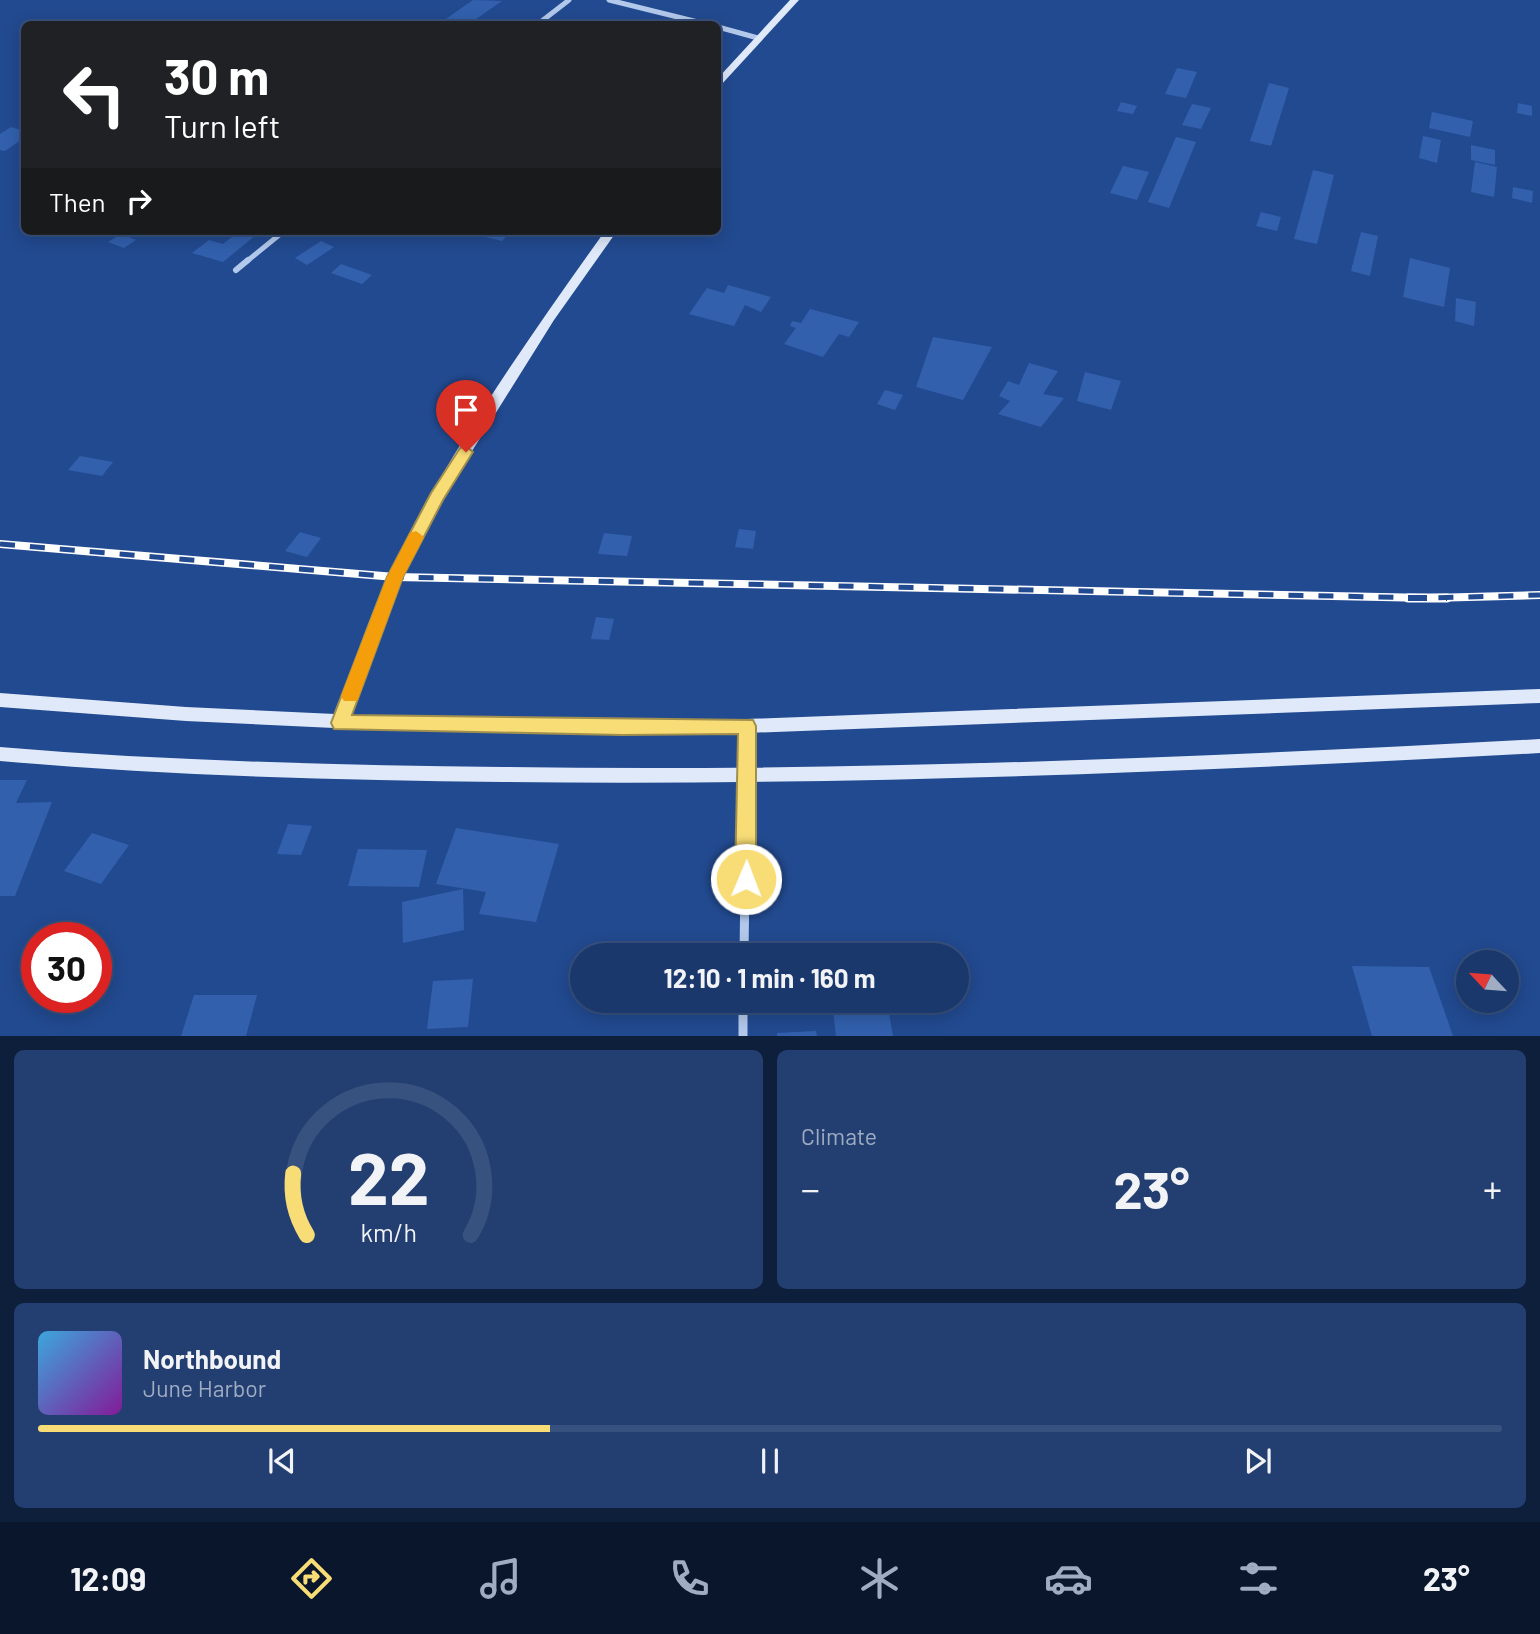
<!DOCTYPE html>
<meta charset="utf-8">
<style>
:root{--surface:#1a386c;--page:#233f72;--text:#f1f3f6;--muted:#9facc2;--line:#38527f;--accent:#f8dc76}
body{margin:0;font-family:Barlow,sans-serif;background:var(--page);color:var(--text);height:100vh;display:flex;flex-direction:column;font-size:26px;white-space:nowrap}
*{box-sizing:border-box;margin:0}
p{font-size:23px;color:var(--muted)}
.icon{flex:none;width:38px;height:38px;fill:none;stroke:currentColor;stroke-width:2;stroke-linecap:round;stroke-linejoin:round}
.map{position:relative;height:1036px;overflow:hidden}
.details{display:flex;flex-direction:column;gap:14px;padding:14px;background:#0e1f3b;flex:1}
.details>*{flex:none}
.guide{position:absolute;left:21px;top:21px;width:700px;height:214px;border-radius:10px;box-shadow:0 4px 18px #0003,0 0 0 2px var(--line);background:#202124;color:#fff;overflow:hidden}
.needle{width:46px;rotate:296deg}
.buttons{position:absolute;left:1456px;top:950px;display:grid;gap:14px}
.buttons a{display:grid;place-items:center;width:63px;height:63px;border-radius:50%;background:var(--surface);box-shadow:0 4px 18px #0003,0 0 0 2px var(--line);font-size:35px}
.speed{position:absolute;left:21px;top:922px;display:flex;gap:14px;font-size:35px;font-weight:700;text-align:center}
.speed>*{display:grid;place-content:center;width:91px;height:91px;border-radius:50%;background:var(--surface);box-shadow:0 4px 18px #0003,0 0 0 2px var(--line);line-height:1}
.speed .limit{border:10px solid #d22;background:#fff;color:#111}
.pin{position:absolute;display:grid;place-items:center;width:60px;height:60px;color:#fff;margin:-72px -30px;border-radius:50% 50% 50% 0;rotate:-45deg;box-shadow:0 0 7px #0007}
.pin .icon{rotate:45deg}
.me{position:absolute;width:77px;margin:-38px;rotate:1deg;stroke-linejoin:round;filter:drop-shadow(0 0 5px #0008)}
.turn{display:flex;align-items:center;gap:24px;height:147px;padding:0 28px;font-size:32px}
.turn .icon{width:91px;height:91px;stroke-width:2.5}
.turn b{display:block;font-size:49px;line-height:60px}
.then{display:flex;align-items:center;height:66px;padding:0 28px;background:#0003;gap:14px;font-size:26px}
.big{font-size:52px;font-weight:700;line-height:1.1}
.details .card{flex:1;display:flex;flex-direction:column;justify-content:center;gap:10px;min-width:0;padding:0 24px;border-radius:10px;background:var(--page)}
.details .dial{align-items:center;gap:0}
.dial svg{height:182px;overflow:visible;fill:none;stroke:var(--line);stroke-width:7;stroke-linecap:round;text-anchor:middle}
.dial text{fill:var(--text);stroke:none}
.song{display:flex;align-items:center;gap:21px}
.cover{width:84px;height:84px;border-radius:10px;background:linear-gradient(135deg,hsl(200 70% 55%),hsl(290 70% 35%))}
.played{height:7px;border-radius:4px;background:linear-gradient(90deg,var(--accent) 35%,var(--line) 35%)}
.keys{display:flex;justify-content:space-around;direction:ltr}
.heat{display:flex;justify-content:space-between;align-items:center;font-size:38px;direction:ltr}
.details .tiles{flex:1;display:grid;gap:14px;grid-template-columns:1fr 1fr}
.card:last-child{grid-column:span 2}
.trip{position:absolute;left:570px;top:943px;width:399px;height:70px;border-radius:35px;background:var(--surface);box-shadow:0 4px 18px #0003,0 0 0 2px var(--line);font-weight:700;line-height:70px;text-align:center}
.dock{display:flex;height:112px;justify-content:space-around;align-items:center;background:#0a162b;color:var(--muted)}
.dock .icon{width:49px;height:49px}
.dock .current{color:var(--accent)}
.dock b{font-size:32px;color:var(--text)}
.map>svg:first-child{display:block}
.building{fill:#3260ad}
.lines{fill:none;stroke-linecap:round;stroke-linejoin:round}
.street-far2{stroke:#b3c9ec;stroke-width:5}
.street-far1{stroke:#b3c9ec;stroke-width:6}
.street{stroke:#b3c9ec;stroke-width:9}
.secondary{fill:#dfe9fa;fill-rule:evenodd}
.rail-far1-casing{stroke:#fff;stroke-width:8}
.rail-casing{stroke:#fff;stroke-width:9}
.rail-far1{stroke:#224a90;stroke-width:5;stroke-dasharray:15;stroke-linecap:butt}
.rail{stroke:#224a90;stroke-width:6;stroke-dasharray:19;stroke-linecap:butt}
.route{fill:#f8dc76;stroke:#a18f4d;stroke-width:2}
.slow{fill:#f59e0b}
</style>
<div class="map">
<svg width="1540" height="1036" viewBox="0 0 1540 1036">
<rect width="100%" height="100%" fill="#224a90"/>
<g class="building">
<path d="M 473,0 L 502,1 L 469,24 L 440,23 Z"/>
<path d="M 1177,68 L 1197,72 L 1186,98 L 1165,94 Z"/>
<path d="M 1269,83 L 1289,88 L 1271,146 L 1250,141 Z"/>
<path d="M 1121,102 L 1137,106 L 1133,114 L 1117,111 Z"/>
<path d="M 1518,103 L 1532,106 L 1532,116 L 1517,113 Z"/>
<path d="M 1192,104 L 1211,108 L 1201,129 L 1182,125 Z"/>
<path d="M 1432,112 L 1473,121 L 1470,137 L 1429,128 Z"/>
<path d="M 11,127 L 24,131 L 24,138 L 5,151 L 0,150 L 0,134 Z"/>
<path d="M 1423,136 L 1441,140 L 1437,163 L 1419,158 Z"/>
<path d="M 1176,137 L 1196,142 L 1169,208 L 1148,202 Z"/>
<path d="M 1471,145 L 1495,150 L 1495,165 L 1471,160 Z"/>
<path d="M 1475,162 L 1497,167 L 1494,197 L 1471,192 Z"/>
<path d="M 1123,166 L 1149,172 L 1137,200 L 1110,193 Z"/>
<path d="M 1313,170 L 1334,175 L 1317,244 L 1294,239 Z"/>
<path d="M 1513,187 L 1533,191 L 1532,203 L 1512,198 Z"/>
<path d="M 1261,212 L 1281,217 L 1277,231 L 1256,226 Z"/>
<path d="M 217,231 L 261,231 L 223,262 L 192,253 L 209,240 L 223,244 L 233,236 Z"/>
<path d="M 476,231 L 511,231 L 502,241 L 473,234 Z"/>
<path d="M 1361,232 L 1378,236 L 1370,276 L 1351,271 Z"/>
<path d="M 121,234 L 136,240 L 124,248 L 108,242 Z"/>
<path d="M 321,241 L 334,247 L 307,265 L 295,258 Z"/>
<path d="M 1410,258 L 1450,268 L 1444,307 L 1403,297 Z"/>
<path d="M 341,264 L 372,275 L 362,284 L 331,273 Z"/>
<path d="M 728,285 L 771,297 L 761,312 L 745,305 L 734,326 L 689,314 L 707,288 L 724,293 Z"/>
<path d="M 1456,298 L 1476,302 L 1474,326 L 1455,321 Z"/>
<path d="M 810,309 L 859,322 L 849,337 L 839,334 L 823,357 L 784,344 L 796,328 L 790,326 L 792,321 L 801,323 Z"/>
<path d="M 933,337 L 992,347 L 963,400 L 916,387 Z"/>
<path d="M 1029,363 L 1058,371 L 1043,394 L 1064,398 L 1041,427 L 998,414 L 1010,401 L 999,396 L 1008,381 L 1019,385 Z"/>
<path d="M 1085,372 L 1121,381 L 1111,410 L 1077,401 Z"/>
<path d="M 885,390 L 903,395 L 895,410 L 877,404 Z"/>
<path d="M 80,456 L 113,462 L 102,476 L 68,470 Z"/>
<path d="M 739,529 L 756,531 L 753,549 L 735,547 Z"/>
<path d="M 300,532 L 321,538 L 307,557 L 285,551 Z"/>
<path d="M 604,533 L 632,536 L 627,556 L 598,554 Z"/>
<path d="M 596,617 L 614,619 L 609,640 L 591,639 Z"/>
<path d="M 0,780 L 27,780 L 16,803 L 52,802 L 15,896 L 0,896 Z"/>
<path d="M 288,824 L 312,826 L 301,855 L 277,854 Z"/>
<path d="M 456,828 L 559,844 L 536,922 L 479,914 L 486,892 L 436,884 Z"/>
<path d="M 92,833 L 129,845 L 101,884 L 64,871 Z"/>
<path d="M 358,849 L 427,850 L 419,887 L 348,886 Z"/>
<path d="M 463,889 L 464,930 L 403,943 L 402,902 Z"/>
<path d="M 1352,966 L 1429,967 L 1453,1036 L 1372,1036 Z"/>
<path d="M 473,979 L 468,1027 L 427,1029 L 433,981 Z"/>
<path d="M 194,995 L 257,995 L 246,1036 L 181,1036 Z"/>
<path d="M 832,1001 L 887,1001 L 893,1036 L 836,1036 Z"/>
<path d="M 816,1031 L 817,1036 L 777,1036 L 777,1033 Z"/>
</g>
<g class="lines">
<g class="street-far2">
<path d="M 609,0 L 706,24"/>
<path d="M 538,24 L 569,0"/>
<path d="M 718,27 L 758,38"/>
<path d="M 246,262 L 284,231"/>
</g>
<path class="street-far1" d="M 236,270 L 248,260"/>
<g class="street">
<path d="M 744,956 L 747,726"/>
<path d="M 743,1001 L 743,1036"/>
</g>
<g class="secondary">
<path d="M 790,0 L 799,0 L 721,85 L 718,86 L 718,78 Z"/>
<path d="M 605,231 L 617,231 L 554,320 L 442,499 L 402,577 L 351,715 L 560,719 L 747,719 L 1540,689 L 1540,703 L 747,733 L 560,733 L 345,728 L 340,730 L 334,728 L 186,721 L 0,707 L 0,693 L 186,707 L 335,714 C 353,668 368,619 389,574 C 448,453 527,340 605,231 Z"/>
<path d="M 1540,739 L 1540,753 C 1195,772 849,786 503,782 C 335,780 167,776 0,761 L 0,747 C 167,761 335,765 503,767 C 849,772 1195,758 1540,739 Z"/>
</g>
<g class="rail-far1-casing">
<path id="rail-far1" d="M 0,544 L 395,577 L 1430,598 L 1540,595"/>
</g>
<g class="rail-casing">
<path id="rail" d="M 1408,598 L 1447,598"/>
</g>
<use href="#rail-far1" class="rail-far1"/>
<use href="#rail" class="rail"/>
</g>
<path class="route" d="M 466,446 L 473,452 L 443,500 L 403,577 L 352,715 L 753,720 L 756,726 L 756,879 L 753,886 L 746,889 L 738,886 L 735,879 L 738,734 L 622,735 L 334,729 L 331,723 L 387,577 L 431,493 L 460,448 Z"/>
<path class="slow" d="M 416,531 L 424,537 L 403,577 L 359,696 L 357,701 L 344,701 L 341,696 L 387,577 L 410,533 Z"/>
</svg>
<div class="buttons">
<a><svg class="needle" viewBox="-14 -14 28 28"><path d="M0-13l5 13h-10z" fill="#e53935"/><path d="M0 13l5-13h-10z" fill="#9facc2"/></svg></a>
</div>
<div class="speed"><div class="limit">30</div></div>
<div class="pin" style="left:466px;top:452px;background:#d93025"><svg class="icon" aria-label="arrive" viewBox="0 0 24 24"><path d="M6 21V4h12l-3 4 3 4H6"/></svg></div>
<svg class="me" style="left:746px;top:879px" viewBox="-20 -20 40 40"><circle r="17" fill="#f8dc76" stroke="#fff" stroke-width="3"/><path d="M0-11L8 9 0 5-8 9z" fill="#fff"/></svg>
<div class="trip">12:10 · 1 min · 160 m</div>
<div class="guide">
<div class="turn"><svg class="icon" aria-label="left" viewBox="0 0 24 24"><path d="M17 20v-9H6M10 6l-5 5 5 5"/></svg><div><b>30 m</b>Turn left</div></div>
<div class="then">Then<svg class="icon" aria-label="right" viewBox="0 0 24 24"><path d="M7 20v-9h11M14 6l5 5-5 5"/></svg></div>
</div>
</div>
<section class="details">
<div class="tiles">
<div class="card dial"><svg viewBox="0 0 100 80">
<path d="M14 69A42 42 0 1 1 86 69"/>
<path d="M14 69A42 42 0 0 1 8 42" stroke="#f8dc76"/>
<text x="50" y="56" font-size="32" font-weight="700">22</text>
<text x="50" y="72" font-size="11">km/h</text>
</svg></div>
<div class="card"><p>Climate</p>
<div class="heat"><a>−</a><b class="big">23°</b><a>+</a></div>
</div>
<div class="card">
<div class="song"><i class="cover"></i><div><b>Northbound</b><p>June Harbor</p></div></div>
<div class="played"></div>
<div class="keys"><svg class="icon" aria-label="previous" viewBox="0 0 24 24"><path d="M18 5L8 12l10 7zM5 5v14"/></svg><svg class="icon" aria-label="pause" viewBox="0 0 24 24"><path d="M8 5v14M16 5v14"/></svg><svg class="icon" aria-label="next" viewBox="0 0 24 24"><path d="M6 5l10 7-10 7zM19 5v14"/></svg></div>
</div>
</div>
</section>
<nav class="dock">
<b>12:09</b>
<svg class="icon current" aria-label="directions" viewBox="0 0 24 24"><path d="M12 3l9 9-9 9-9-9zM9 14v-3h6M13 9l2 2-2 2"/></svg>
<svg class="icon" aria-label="music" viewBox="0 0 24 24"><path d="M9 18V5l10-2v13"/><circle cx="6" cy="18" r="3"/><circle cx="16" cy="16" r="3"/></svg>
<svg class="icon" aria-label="phone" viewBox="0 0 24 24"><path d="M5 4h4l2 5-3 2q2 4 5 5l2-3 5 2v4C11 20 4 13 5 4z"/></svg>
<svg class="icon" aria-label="climate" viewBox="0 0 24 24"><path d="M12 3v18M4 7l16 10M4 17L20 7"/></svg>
<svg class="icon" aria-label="car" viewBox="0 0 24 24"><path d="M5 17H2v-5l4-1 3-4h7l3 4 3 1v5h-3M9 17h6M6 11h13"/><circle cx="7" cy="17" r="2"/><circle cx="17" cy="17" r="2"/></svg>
<svg class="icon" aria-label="filters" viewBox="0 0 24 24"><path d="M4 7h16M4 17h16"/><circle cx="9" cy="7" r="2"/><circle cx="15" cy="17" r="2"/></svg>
<b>23°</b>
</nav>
